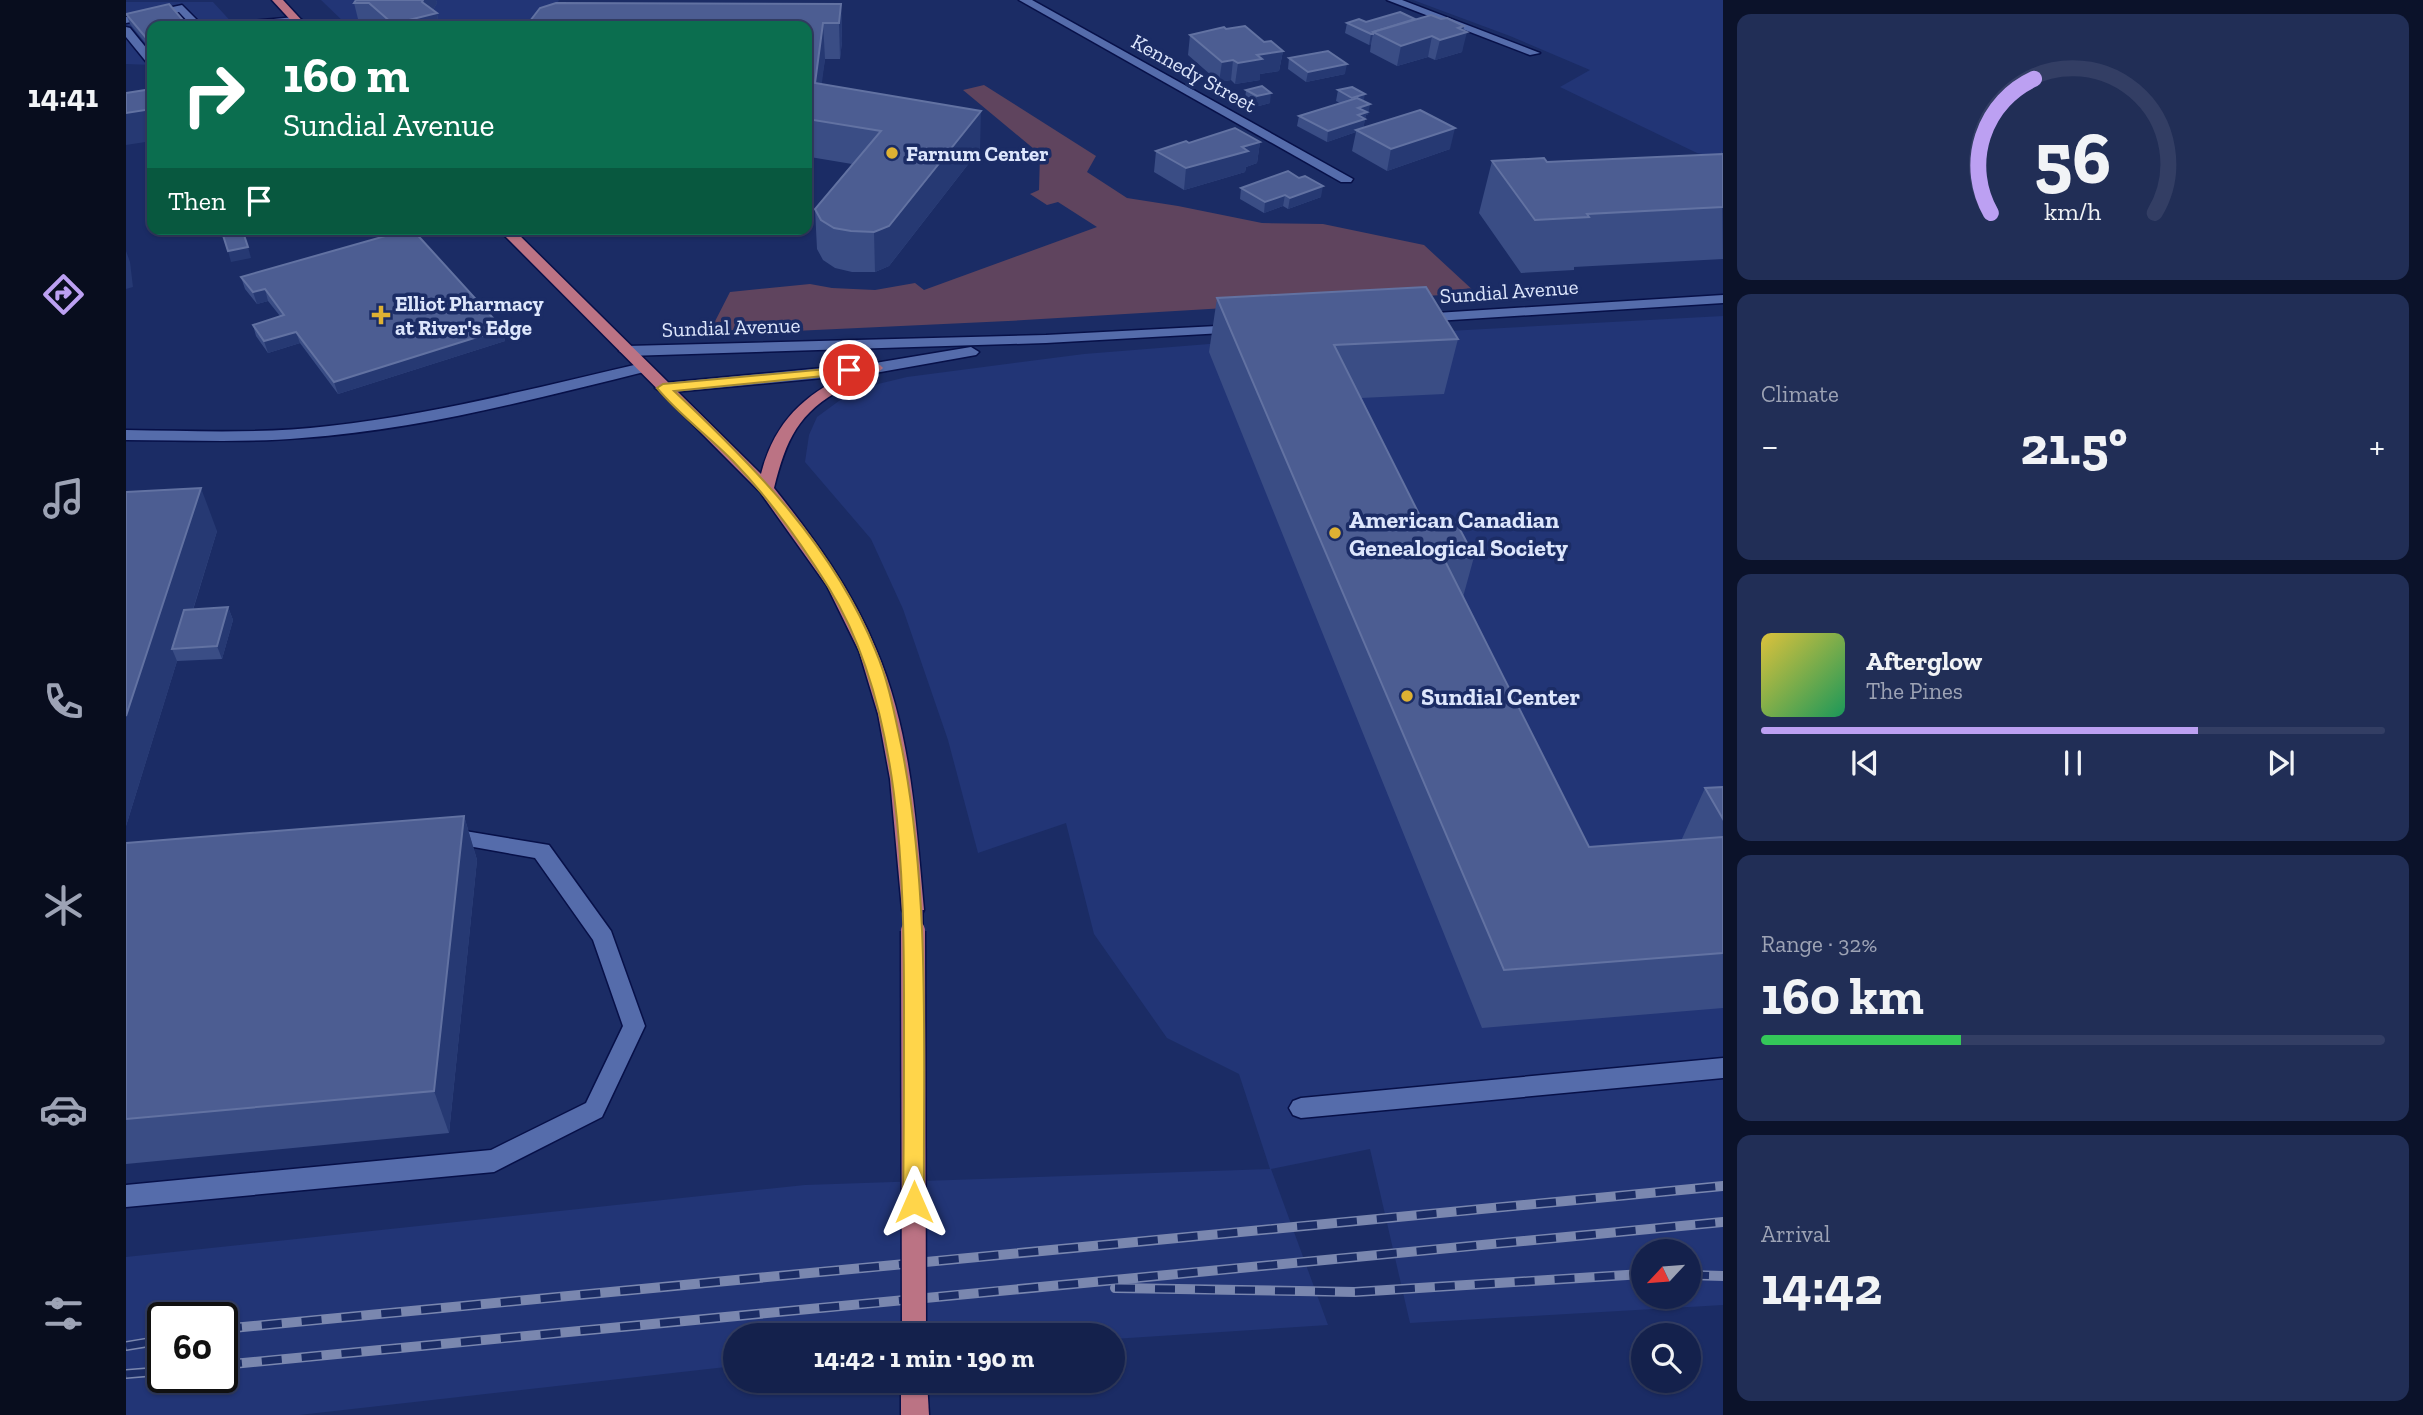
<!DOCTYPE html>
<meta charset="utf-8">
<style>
:root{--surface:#14214c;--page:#212e56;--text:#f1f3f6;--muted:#9da3b5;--line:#333e64;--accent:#bca0f2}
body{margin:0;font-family:"Zilla Slab",serif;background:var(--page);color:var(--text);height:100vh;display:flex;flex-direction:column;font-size:26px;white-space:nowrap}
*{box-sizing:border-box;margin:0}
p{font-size:23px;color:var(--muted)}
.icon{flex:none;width:38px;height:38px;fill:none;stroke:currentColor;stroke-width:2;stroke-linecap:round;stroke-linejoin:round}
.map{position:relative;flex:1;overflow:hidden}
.panel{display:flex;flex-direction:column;gap:14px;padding:14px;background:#0b122a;width:700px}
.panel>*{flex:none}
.guide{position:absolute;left:21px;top:21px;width:665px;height:214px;border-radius:14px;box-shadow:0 2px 5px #0004,0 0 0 2px var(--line);background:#0b6e4f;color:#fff;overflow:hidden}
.needle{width:46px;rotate:244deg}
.buttons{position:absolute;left:1505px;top:1239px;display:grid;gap:14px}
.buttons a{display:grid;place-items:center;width:70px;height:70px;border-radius:50%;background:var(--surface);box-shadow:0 2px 5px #0004,0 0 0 2px var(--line);font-size:35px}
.speed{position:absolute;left:21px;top:1302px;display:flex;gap:14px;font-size:35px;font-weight:700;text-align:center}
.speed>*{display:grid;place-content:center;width:91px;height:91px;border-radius:50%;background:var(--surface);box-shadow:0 2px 5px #0004,0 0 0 2px var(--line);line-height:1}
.speed .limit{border:4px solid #111;border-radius:10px;background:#fff;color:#111}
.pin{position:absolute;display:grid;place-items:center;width:60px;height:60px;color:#fff;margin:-30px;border:4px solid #fff;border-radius:50%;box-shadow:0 2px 7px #0007}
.me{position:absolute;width:77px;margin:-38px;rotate:0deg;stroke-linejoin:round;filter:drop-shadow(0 0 5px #0008)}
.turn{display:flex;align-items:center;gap:24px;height:147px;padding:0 21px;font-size:32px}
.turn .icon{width:91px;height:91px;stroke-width:2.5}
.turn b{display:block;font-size:49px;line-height:60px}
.then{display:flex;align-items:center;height:66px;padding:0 21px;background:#0003;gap:14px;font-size:26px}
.big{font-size:52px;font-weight:700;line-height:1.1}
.panel .card{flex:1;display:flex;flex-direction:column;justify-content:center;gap:10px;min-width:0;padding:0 24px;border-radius:14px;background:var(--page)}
.panel .dial{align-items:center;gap:0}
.dial svg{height:182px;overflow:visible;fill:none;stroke:var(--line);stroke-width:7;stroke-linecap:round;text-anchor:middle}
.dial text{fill:var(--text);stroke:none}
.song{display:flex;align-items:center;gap:21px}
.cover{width:84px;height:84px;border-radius:10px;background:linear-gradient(135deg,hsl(50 70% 55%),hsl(150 70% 35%))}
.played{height:7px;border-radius:4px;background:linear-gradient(90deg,var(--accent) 70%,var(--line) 70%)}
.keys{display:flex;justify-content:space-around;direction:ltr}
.heat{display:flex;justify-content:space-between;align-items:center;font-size:38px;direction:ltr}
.charge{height:10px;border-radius:5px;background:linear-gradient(90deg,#34c759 32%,var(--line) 0)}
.trip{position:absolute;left:597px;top:1323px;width:402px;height:70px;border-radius:35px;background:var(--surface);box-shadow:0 2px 5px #0004,0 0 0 2px var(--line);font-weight:700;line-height:70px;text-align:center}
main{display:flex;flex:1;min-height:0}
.tab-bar{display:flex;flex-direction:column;width:126px;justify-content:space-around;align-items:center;background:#080d1e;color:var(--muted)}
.tab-bar .icon{width:49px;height:49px}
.tab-bar .active{color:var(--accent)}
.tab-bar b{font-size:32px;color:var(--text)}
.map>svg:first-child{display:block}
.built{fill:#223576;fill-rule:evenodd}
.green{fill:#5f445e}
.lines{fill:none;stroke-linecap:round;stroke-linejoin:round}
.service-casing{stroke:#071048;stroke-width:3}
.minor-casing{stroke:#071048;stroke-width:3}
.primary-casing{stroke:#071048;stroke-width:3}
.service{fill:#556cab;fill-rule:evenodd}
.minor{fill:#556cab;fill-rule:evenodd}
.primary{fill:#bb7384;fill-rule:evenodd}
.rail-casing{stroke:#7a87af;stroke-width:10}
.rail{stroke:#1b2c65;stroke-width:7;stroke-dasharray:20;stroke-linecap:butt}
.primary-bridge-far1-casing{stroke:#071048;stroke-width:22;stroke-linecap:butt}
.primary-bridge-casing{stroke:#071048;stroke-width:27;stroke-linecap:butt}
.primary-bridge-far1{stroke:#bb7384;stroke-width:19}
.primary-bridge{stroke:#bb7384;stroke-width:24}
.wall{fill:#3a4d85}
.shaded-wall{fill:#263973}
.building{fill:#4c5d92;stroke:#6272a2;stroke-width:2}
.route{fill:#ffd54a;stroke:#a68a30;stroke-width:2}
.poi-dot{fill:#deb133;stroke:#1b2c65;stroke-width:2.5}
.labels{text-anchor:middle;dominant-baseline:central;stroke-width:7;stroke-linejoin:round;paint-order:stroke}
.far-street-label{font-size:21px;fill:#dde6fc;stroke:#1b2c65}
.far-poi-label{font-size:21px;font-weight:bold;fill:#dde6fc;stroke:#1b2c65;text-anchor:start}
.poi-label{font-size:24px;font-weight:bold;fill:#dde6fc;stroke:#1b2c65;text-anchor:start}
</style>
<main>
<nav class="tab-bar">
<b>14:41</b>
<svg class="icon active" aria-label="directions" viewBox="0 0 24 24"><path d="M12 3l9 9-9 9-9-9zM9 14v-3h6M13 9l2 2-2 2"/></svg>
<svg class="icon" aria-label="music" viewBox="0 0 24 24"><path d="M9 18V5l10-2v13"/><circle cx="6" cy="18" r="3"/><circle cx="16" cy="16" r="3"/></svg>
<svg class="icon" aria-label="phone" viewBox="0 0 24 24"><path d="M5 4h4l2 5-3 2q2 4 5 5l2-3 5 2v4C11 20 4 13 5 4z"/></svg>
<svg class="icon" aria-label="climate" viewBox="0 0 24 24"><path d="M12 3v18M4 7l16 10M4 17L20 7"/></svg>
<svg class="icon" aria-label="car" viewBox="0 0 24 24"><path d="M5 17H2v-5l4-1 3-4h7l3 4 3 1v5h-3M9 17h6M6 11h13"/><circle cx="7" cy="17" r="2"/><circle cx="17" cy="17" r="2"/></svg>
<svg class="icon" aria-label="filters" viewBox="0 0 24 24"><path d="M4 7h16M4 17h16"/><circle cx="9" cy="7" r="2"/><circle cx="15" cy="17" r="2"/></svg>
</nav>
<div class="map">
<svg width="1597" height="1415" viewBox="0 0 1597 1415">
<rect width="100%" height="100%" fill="#1b2c65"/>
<g class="built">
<path d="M 195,0 L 433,0 L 423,21 L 410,26 L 222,26 Z"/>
<path d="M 1287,0 L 1597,0 L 1597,159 L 1571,153 L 1434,87 L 1464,70 L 1384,36 Z"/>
<path d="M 0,2 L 87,2 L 109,26 L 26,26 L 26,65 L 0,64 Z"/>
<path d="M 1597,316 L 1597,1305 L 1284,1323 L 1244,1149 L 1145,1169 L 1202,1325 L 987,1339 L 987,1335 L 609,1335 L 609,1366 L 173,1415 L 0,1415 L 0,1257 L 679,1185 L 1144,1169 L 1113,1074 L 1041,1038 L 968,934 L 940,823 L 852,853 L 822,740 L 777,609 L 745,539 L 679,462 L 683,435 L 691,417 L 717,398 L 752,384 L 781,377 L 958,354 L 1083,344 ZM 1517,1251 L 1563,1251 L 1563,1297 L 1517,1297 ZM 37,1318 L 96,1318 L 96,1377 L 37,1377 Z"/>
</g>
<path class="green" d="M 858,85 L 970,156 L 961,172 L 1001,198 L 1052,206 L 1136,223 L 1197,224 L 1298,245 L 1350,293 L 882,321 L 582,335 L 604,292 L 684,284 L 706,288 L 749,290 L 789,283 L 798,290 L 971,227 L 932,202 L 921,205 L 904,194 L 913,190 L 914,154 L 837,90 Z"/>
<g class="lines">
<g class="service-casing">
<g id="service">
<path d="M 56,5 L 77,26 L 66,26 L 53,12 L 0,23 L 0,17 Z"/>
<path d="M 170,17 L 176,20 L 174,22 L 137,26 L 96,26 L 102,23 Z"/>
<path d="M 0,27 L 4,28 L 26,55 L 26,65 L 22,64 L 0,37 Z"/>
<path d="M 321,828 L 423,845 L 485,931 L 519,1026 L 476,1117 L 368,1172 L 0,1207 L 0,1185 L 365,1150 L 460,1103 L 497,1026 L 467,940 L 409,858 L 314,841 L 311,836 L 314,831 Z"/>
<path d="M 1597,1058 L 1597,1078 L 1175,1118 L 1167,1115 L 1163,1108 L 1167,1101 L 1175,1098 Z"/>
</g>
</g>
<g class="minor-casing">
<g id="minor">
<path d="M 893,0 L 906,0 L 1227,179 L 1225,182 L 1215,182 Z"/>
<path d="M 1261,0 L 1276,0 L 1414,53 L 1404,55 Z"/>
<path d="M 1597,295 L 1597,303 L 1294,322 L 1287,318 L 1294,314 Z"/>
<path d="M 1110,325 L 1115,326 L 1117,329 L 1115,332 L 920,343 L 501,356 L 493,351 L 501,346 L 920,335 Z"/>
<path d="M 845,347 L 853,352 L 850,355 L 749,373 L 537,393 L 529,388 L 537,383 L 749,363 Z"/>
<path d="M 517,363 L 525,368 L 522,371 C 409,399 293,430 176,438 C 118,443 59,440 0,440 L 0,430 C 68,431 136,434 203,426 C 309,414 413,387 517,363 Z"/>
</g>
</g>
<g class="primary-casing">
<g id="primary">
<path d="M 146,0 L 157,0 L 181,26 L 170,26 Z"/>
<path d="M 372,229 L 387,229 L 635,474 C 648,423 677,395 723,374 C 733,369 744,362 754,365 L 757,368 C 748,378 730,382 718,388 C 672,412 660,440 648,488 C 688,538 726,590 750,649 C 785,731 790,822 798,910 L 795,916 L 787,918 L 779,916 L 776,910 L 764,779 L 752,714 L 733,651 L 701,586 L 634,492 Z"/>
<path d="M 775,1381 L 801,1381 L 803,1415 L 775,1415 Z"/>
</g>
</g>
<use href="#service" class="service"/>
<use href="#minor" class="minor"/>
<use href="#primary" class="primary"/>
<g class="rail-casing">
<g id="rail">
<path d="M 1563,1275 L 1597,1276"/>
<path d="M 989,1288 L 1229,1292 L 1517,1274"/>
<path d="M 96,1329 L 1597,1186"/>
<path d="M 0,1346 L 37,1340"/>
<path d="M 96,1365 L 1597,1222"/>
<path d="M 0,1374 L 37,1371"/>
</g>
</g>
<use href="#rail" class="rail"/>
<g class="primary-bridge-far1-casing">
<path id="primary-bridge-far1" d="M 787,910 L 787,932"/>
</g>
<g class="primary-bridge-casing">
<path id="primary-bridge" d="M 787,931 L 788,1335"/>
</g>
<use href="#primary-bridge-far1" class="primary-bridge-far1"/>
<use href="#primary-bridge" class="primary-bridge"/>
</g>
<g class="wall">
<path d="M 230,0 L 310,0 L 311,3 L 307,10 L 311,13 L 313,26 L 251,26 L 247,23 L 233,23 L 228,3 Z"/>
<path d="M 715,4 L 716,41 L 714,59 L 699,59 L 695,84 L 854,149 L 763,266 L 749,272 L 726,272 L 709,268 L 697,260 L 691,249 L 689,209 L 726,164 L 684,157 L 681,158 L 681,26 L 405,26 L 404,21 Z"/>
<path d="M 0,14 L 26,26 L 26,51 L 4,24 Z"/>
<path d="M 1289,19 L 1315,19 L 1338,26 L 1336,52 L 1309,60 L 1302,57 L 1271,66 L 1244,52 L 1245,44 L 1243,45 L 1219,33 L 1221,23 Z"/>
<path d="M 1100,29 L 1138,42 L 1157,51 L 1153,71 L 1134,74 L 1134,80 L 1109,84 L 1105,80 L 1093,82 L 1062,55 L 1064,35 Z"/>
<path d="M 1163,58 L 1219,74 L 1180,82 L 1162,69 Z"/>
<path d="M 1120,90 L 1144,103 L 1129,107 L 1119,101 Z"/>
<path d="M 1212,90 L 1238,101 L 1242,115 L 1240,115 L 1237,128 L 1324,149 L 1261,171 L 1226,151 L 1230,132 L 1201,142 L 1171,126 L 1173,116 L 1214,103 L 1210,101 Z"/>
<path d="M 1134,142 L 1131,163 L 1120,167 L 1119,172 L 1058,190 L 1028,172 L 1030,151 L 1063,143 Z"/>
<path d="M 1596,150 L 1597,259 L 1448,267 L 1448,270 L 1395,273 L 1353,213 L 1366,161 L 1421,162 L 1595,154 Z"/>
<path d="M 1115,188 L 1195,197 L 1162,209 L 1157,206 L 1138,213 L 1114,199 Z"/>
<path d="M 115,277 L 377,329 L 379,341 L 212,394 L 174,343 L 142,353 L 130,336 L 127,325 L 154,316 L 142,301 L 131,304 L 119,289 Z"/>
<path d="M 1091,298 L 1332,339 L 1318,394 L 1235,398 L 1298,524 L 1348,557 L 1337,597 L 1463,847 L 1555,841 L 1579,788 L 1597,787 L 1597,1008 L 1356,1028 L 1083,352 Z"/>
<path d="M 0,492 L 91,531 L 67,610 L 102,607 L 107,620 L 96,659 L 51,661 L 0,826 Z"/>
<path d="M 338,816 L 351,860 L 323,1133 L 0,1164 L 0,843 Z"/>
</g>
<g class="shaded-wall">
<path d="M 297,0 L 310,0 L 311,3 L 304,15 L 311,13 L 313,26 L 268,26 L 267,24 Z"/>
<path d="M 715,4 L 716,41 L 714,59 L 713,23 Z"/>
<path d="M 697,23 L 699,59 L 691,121 L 689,83 Z"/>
<path d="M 1338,26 L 1336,33 L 1341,32 L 1336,52 L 1309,60 L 1314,40 L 1332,28 Z"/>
<path d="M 1245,34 L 1247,34 L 1245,44 L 1243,45 Z"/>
<path d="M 1306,36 L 1302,57 L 1271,66 L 1275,46 Z"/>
<path d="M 1157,51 L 1153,71 L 1134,74 L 1134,80 L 1109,84 L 1112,63 L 1131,55 Z"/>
<path d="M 1107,60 L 1105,80 L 1093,82 L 1096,62 Z"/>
<path d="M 1221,64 L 1219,74 L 1180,82 L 1182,72 Z"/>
<path d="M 1145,93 L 1144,103 L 1129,107 L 1131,96 Z"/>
<path d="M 1239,94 L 1237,105 L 1224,109 L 1226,98 Z"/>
<path d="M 1244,104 L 1242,115 L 1240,115 L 1237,130 L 1230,130 L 1230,132 L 1201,142 L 1202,131 L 1232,108 Z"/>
<path d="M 26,109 L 26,141 L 0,145 L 0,113 Z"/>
<path d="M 855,111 L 854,149 L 763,266 L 749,272 L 748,232 Z"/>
<path d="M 682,118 L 684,157 L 681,158 L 681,119 Z"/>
<path d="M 1329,128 L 1324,149 L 1261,171 L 1265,149 Z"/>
<path d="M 1134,142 L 1131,163 L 1120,167 L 1119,172 L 1058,190 L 1060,168 Z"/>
<path d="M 1197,186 L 1195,197 L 1162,209 L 1164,198 Z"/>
<path d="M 1159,195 L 1157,206 L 1138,213 L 1139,202 Z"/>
<path d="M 122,247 L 125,258 L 105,262 L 102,251 Z"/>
<path d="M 0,251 L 4,262 L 7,287 L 0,289 Z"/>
<path d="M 139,289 L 142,301 L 131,304 L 127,292 Z"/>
<path d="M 377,329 L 379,341 L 212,394 L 208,382 Z"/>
<path d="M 170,332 L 174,343 L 142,353 L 138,341 Z"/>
<path d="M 75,488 L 91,531 L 55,648 L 46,649 L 51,661 L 0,826 L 0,716 Z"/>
<path d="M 102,607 L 107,620 L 96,659 L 91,646 Z"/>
<path d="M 338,816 L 351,860 L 323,1133 L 308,1091 Z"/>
</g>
<g class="building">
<path d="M 230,0 L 297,0 L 296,2 L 311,13 L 267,24 L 243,3 L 228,3 Z"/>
<path d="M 430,3 L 715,4 L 713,23 L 697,23 L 689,83 L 855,111 L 763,226 L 748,232 L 725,231 L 708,228 L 695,220 L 689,209 L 755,131 L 681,119 L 681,26 L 407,26 L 404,21 L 414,8 Z"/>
<path d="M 43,4 L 62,26 L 26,26 L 26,45 L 0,14 Z"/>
<path d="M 1274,12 L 1289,19 L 1247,32 L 1247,34 L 1245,34 L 1221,23 L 1233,19 L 1240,22 Z"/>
<path d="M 1305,15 L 1315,19 L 1321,18 L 1338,26 L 1332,28 L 1341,32 L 1314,40 L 1306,36 L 1275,46 L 1247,32 Z"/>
<path d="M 1119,26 L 1138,42 L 1145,41 L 1157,51 L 1131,55 L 1136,59 L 1112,63 L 1107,60 L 1096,62 L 1064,35 L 1098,27 L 1100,29 Z"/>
<path d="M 1202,51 L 1221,64 L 1182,72 L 1163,58 Z"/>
<path d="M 1136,86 L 1145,93 L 1131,96 L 1120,90 Z"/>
<path d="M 1226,87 L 1239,94 L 1226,98 L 1212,90 Z"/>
<path d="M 26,89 L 26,109 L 0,113 L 0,93 Z"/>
<path d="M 1231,98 L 1244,104 L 1232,108 L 1241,112 L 1232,115 L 1239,119 L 1202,131 L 1173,116 Z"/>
<path d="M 1294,110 L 1329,128 L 1265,149 L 1230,130 Z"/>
<path d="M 1109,128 L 1134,142 L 1116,147 L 1122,151 L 1060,168 L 1030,151 L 1060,141 L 1063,143 Z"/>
<path d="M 1597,154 L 1597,207 L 1461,214 L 1463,217 L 1409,220 L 1366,161 L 1418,158 L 1421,162 Z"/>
<path d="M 1162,171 L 1173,178 L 1179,176 L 1197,186 L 1164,198 L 1159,195 L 1139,202 L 1115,188 Z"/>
<path d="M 111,229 L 116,229 L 122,247 L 102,251 L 96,232 Z"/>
<path d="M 284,229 L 286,229 L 377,329 L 208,382 L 170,332 L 138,341 L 127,325 L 158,315 L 139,289 L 127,292 L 115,277 Z"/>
<path d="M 1300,287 L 1332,339 L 1208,345 L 1298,524 L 1330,522 L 1339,539 L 1348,557 L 1318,559 L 1463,847 L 1597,837 L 1597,953 L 1378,970 L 1091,298 Z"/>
<path d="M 75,488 L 0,716 L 0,492 Z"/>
<path d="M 102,607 L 91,646 L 46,649 L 58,610 Z"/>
<path d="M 1597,787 L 1597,819 L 1579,788 Z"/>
<path d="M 338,816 L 308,1091 L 0,1119 L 0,843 Z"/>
</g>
<path class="route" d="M 723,367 L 729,370 L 727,373 L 548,391 C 628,466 708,547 750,652 C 763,682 769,717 776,749 C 805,897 797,1052 798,1202 L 795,1209 L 788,1212 L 781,1209 L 777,1202 C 778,1139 778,1075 778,1011 C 778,876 776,706 703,588 C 675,543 644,499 607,461 C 583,436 553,415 531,388 L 537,384 Z"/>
<g class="poi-dot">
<circle cx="766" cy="153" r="7"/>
<path d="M251.5 304.5h7v7h7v7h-7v7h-7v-7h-7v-7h7z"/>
<circle cx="1209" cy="533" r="7"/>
<circle cx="1281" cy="696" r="7"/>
</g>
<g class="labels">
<g class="far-street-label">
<text transform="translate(1068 73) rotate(29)">Kennedy Street</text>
<text transform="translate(1383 291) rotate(-4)">Sundial Avenue</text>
<text transform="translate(605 327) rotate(-2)">Sundial Avenue</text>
</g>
<g class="far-poi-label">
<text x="780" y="153">Farnum Center</text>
<text x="269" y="303">Elliot Pharmacy<tspan x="269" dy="24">at River's Edge</tspan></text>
</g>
<g class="poi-label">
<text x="1223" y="519">American Canadian<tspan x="1223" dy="28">Genealogical Society</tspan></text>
<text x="1295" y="696">Sundial Center</text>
</g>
</g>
</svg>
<div class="buttons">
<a><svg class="needle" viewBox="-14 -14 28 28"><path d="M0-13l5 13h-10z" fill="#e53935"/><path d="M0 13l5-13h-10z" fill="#9da3b5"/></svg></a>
<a><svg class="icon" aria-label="search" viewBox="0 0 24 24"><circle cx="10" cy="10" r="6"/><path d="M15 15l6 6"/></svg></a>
</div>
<div class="speed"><div class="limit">60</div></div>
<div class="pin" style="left:723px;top:370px;background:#d93025"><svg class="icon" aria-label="arrive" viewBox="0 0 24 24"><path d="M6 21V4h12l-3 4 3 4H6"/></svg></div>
<svg class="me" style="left:788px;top:1202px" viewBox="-20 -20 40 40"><path d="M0-17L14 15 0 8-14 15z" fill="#ffd54a" stroke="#fff" stroke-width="4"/></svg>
<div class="trip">14:42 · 1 min · 190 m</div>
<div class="guide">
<div class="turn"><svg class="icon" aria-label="right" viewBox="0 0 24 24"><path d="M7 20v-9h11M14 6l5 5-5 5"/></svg><div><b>160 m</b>Sundial Avenue</div></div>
<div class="then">Then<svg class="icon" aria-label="arrive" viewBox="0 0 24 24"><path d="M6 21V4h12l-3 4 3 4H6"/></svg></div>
</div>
</div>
<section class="panel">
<div class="card dial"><svg viewBox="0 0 100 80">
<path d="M14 69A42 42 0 1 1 86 69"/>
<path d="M14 69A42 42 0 0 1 33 10" stroke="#bca0f2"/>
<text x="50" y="56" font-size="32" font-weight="700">56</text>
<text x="50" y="72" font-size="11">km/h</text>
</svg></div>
<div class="card"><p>Climate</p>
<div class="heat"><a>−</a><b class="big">21.5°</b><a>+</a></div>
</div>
<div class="card">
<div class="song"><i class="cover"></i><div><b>Afterglow</b><p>The Pines</p></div></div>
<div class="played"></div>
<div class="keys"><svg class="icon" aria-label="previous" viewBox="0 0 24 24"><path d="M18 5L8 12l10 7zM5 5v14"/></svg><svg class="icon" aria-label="pause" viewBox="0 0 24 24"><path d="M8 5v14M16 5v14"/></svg><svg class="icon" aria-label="next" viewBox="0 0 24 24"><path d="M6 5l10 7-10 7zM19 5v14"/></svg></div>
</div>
<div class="card"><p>Range · 32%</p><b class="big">160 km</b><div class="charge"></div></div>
<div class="card"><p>Arrival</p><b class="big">14:42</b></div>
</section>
</main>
